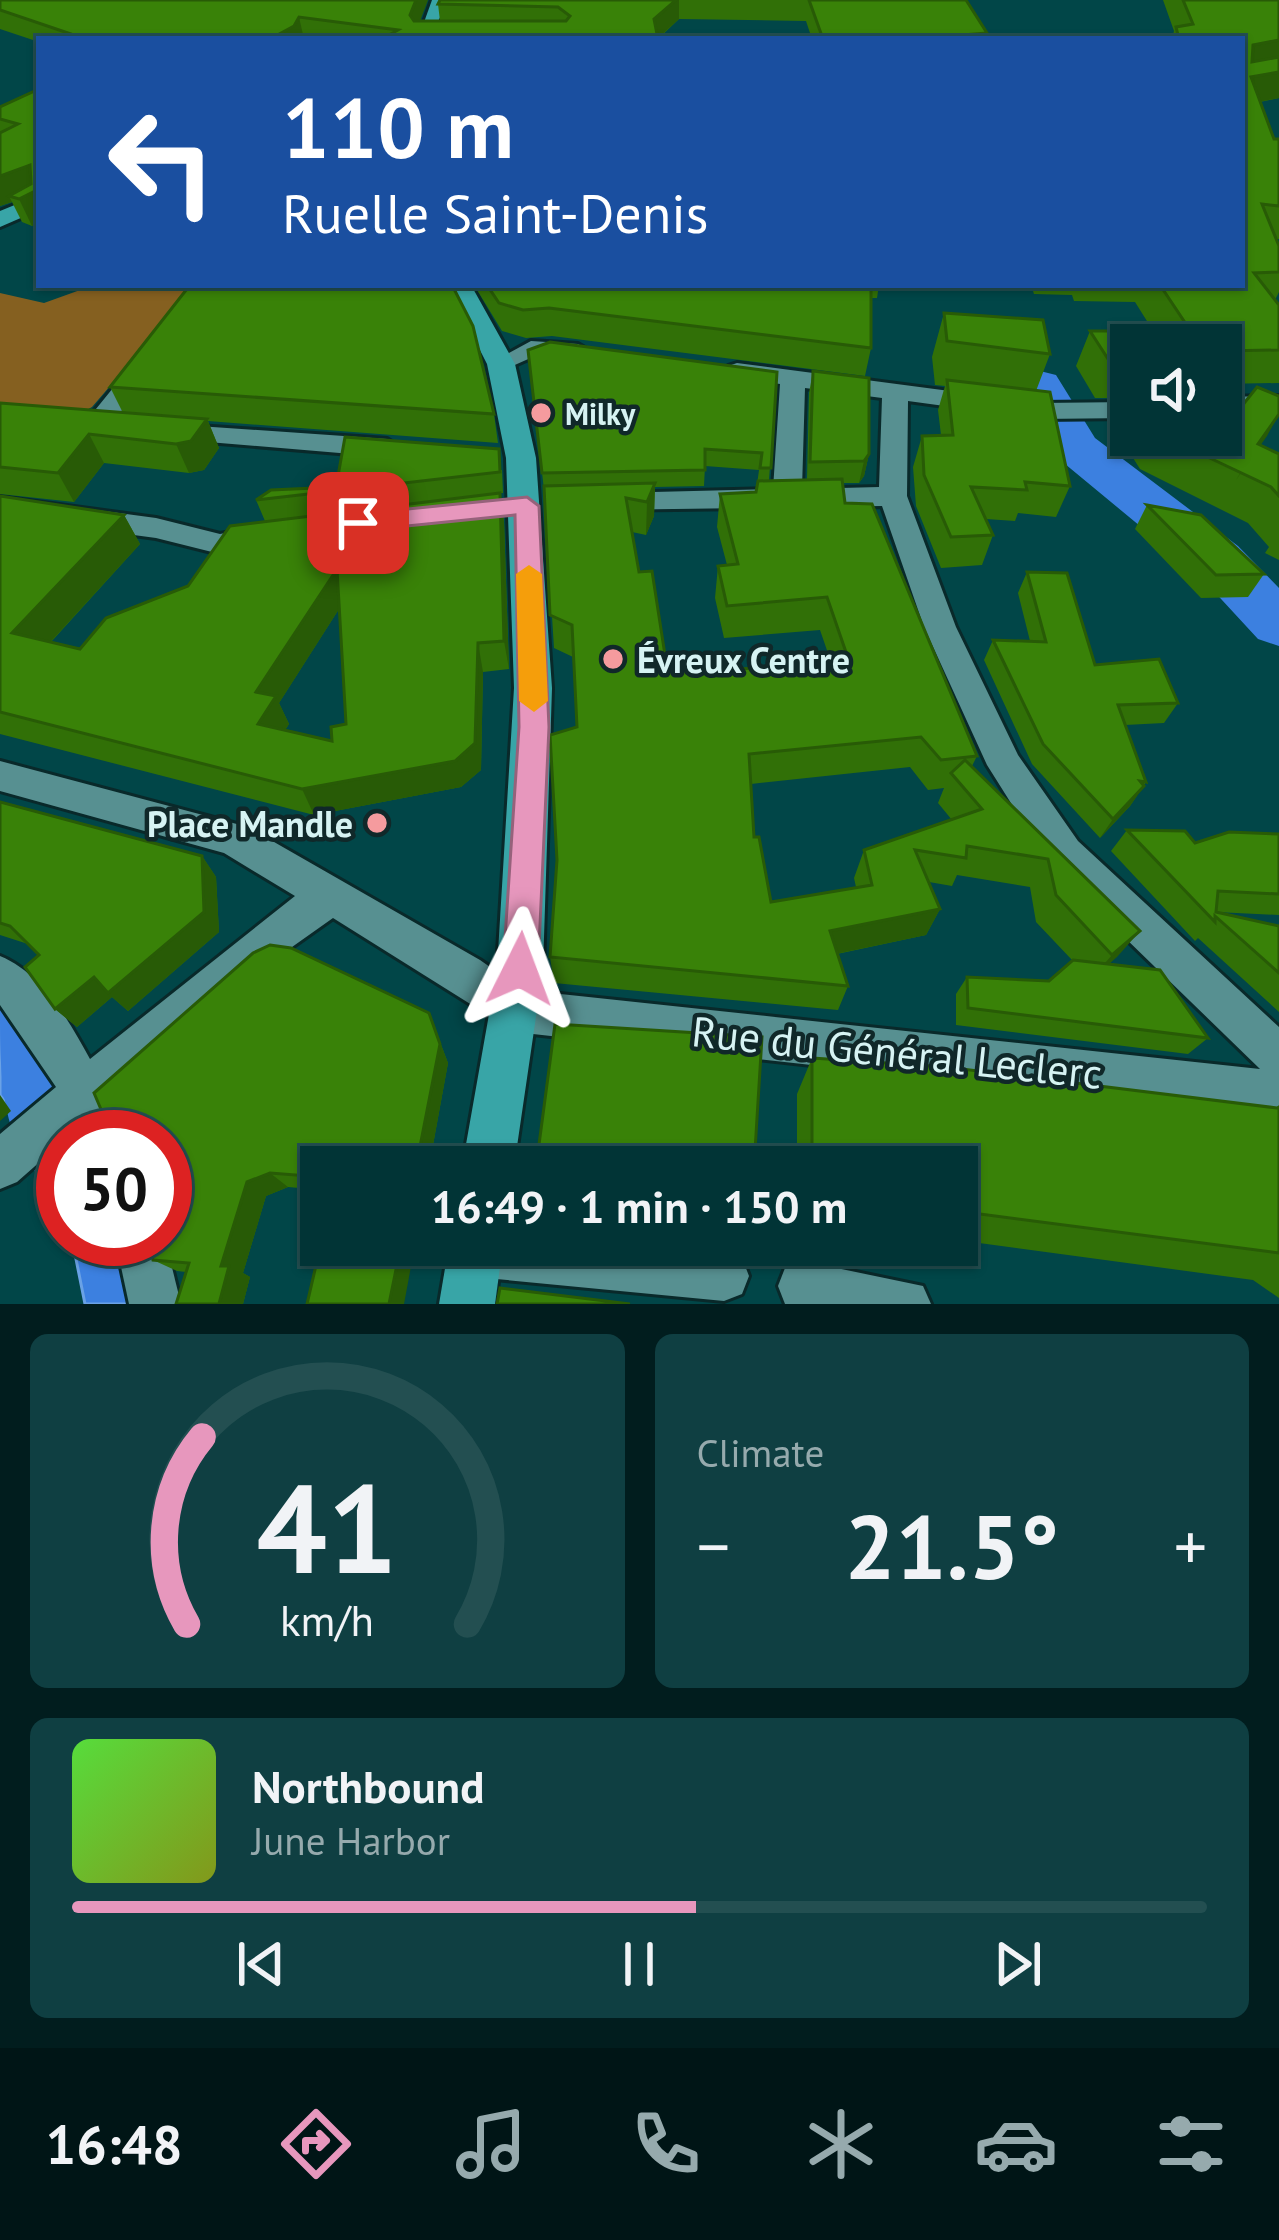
<!DOCTYPE html>
<meta charset="utf-8">
<style>
:root{--surface:#013436;--page:#0f3f42;--text:#f1f3f6;--muted:#96aaad;--line:#234f51;--accent:#e797bd}
body{margin:0;font-family:"PT Sans",sans-serif;background:var(--page);color:var(--text);height:100vh;display:flex;flex-direction:column;font-size:45px;white-space:nowrap}
*{box-sizing:border-box;margin:0}
p{font-size:39px;color:var(--muted)}
.icon{flex:none;width:66px;height:66px;fill:none;stroke:currentColor;stroke-width:2;stroke-linecap:round;stroke-linejoin:round}
.map{position:relative;height:1304px;overflow:hidden}
.drawer{display:flex;flex-direction:column;gap:30px;padding:30px;background:#011d1e;flex:1}
.drawer>*{flex:none}
.banner{position:absolute;left:36px;top:36px;width:1209px;height:252px;border-radius:0px;box-shadow:0 3px 9px #0004,0 0 0 3px var(--line);background:#1a4fa0;color:#fff;overflow:hidden}
.controls{position:absolute;left:1110px;top:324px;display:grid;gap:24px}
.controls a{display:grid;place-items:center;width:132px;height:132px;border-radius:0px;background:var(--surface);box-shadow:0 3px 9px #0004,0 0 0 3px var(--line);font-size:60px}
.speed{position:absolute;left:36px;top:1110px;display:flex;gap:24px;font-size:60px;font-weight:700;text-align:center}
.speed>*{display:grid;place-content:center;width:156px;height:156px;border-radius:50%;background:var(--surface);box-shadow:0 3px 9px #0004,0 0 0 3px var(--line);line-height:1}
.speed .limit{border:18px solid #d22;background:#fff;color:#111}
.pin{position:absolute;display:grid;place-items:center;width:102px;height:102px;color:#fff;margin:-51px;border-radius:24px;box-shadow:0 6px 18px #0006}
.me{position:absolute;width:132px;margin:-66px;rotate:3deg;stroke-linejoin:round;filter:drop-shadow(0 0 9px #0008)}
.turn{display:flex;align-items:center;gap:42px;height:252px;padding:0 48px;font-size:54px}
.turn .icon{width:156px;height:156px;stroke-width:2.5}
.turn b{display:block;font-size:84px;line-height:102px}
.big{font-size:90px;font-weight:700;line-height:1.1}
.drawer .card{flex:1;display:flex;flex-direction:column;justify-content:center;gap:18px;min-width:0;padding:0 42px;border-radius:18px;background:var(--page)}
.drawer .dial{align-items:center;gap:0}
.dial svg{height:312px;overflow:visible;fill:none;stroke:var(--line);stroke-width:7;stroke-linecap:round;text-anchor:middle}
.dial text{fill:var(--text);stroke:none}
.song{display:flex;align-items:center;gap:36px}
.cover{width:144px;height:144px;border-radius:18px;background:linear-gradient(135deg,hsl(110 70% 55%),hsl(70 70% 35%))}
.played{height:12px;border-radius:6px;background:linear-gradient(90deg,var(--accent) 55%,var(--line) 55%)}
.keys{display:flex;justify-content:space-around;direction:ltr}
.heat{display:flex;justify-content:space-between;align-items:center;font-size:66px;direction:ltr}
.drawer .tiles{flex:1;display:grid;gap:30px;grid-template-columns:1fr 1fr}
.card:last-child{grid-column:span 2}
.trip{position:absolute;left:300px;top:1146px;width:678px;height:120px;border-radius:0px;background:var(--surface);box-shadow:0 3px 9px #0004,0 0 0 3px var(--line);font-weight:700;line-height:120px;text-align:center}
.tabs{display:flex;height:192px;justify-content:space-around;align-items:center;background:#001516;color:var(--muted)}
.tabs .icon{width:84px;height:84px}
.tabs .on{color:var(--accent)}
.tabs b{font-size:54px;color:var(--text)}
.map>svg:first-child{display:block}
.green{fill:#856020}
.water{fill:#3c80e0;stroke:#6aa2e6;stroke-width:3}
.lines{fill:none;stroke-linecap:round;stroke-linejoin:round}
.river{fill:#3c80e0;fill-rule:evenodd}
.minor-casing{stroke:#09292a;stroke-width:6}
.major-casing{stroke:#09292a;stroke-width:6}
.minor{fill:#579091;fill-rule:evenodd}
.major{fill:#38a5a7;fill-rule:evenodd}
.wall{fill:#317007;fill-rule:evenodd}
.shaded-wall{fill:#285b06}
.building{fill:#398208;stroke:#285b06;stroke-width:3;fill-rule:evenodd}
.route{fill:#e797bd;stroke:#96627b;stroke-width:3}
.slow{fill:#f59e0b}
.poi-dot{fill:#f59b9e;stroke:#102829;stroke-width:4.5}
.labels{text-anchor:middle;dominant-baseline:central;stroke-width:9;stroke-linejoin:round;paint-order:stroke}
.far-poi-label{font-size:30px;font-weight:bold;fill:#d6f3f3;stroke:#102829;text-anchor:start}
.poi-label{font-size:36px;font-weight:bold;fill:#d6f3f3;stroke:#102829;text-anchor:start}
.near-street-label{font-size:42px;fill:#d6f3f3;stroke:#102829}
</style>
<div class="map">
<svg width="1279" height="1304" viewBox="0 0 1279 1304">
<rect width="100%" height="100%" fill="#014648"/>
<path class="green" d="M 94,285 L 197,285 L 92,407 L 81,413 L 0,407 L 0,293 L 44,303 Z"/>
<g class="water">
<path d="M 1077,427 L 1096,455 L 1152,500 L 1142,504 L 1053,437 L 1051,428 Z"/>
<path d="M 0,1011 L 51,1074 L 10,1109 L 0,1095 Z"/>
<path d="M 72,1239 L 124,1239 L 135,1304 L 85,1304 Z"/>
</g>
<g class="lines">
<g class="river">
<path d="M 1040,371 L 1056,375 L 1095,438 L 1238,546 L 1279,588 L 1279,646 L 1258,639 L 1198,574 L 1059,459 L 1017,385 L 1024,375 Z"/>
<path d="M 0,1007 L 28,1019 L 100,1137 L 63,1137 L 63,1193 C 0,1160 0,1079 0,1007 Z"/>
</g>
<g class="minor-casing">
<g id="minor">
<path d="M 531,341 L 578,344 L 590,351 L 578,358 L 535,356 L 501,371 L 489,364 Z"/>
<path d="M 144,358 L 157,366 L 153,371 L 105,432 L 87,432 L 87,420 L 135,361 Z"/>
<path d="M 737,363 L 1040,403 L 1131,402 L 1131,418 L 1040,419 L 908,401 L 907,496 L 956,627 L 1018,755 L 1078,841 L 1279,1027 L 1279,1117 L 515,1032 L 333,918 L 268,964 L 110,1101 L 126,1137 L 80,1137 L 76,1130 L 17,1182 L 0,1189 L 0,1134 L 56,1087 L 0,1005 L 0,956 C 43,974 69,1021 90,1059 L 295,896 L 224,853 L 0,791 L 0,761 L 248,827 L 480,960 L 523,990 L 1260,1069 L 1050,865 L 987,765 L 924,627 L 882,506 L 603,510 L 599,503 L 613,493 L 773,489 L 780,384 L 728,376 L 728,366 ZM 805,388 L 882,398 L 879,487 L 802,489 Z"/>
<path d="M 1279,396 L 1279,412 L 1221,413 L 1221,397 Z"/>
<path d="M 169,424 L 387,439 L 401,448 L 387,457 L 160,438 L 160,426 Z"/>
<path d="M 0,497 L 156,518 L 220,534 L 263,526 L 278,536 L 274,543 L 220,554 L 156,538 L 0,517 Z"/>
<path d="M 115,1239 L 165,1239 L 181,1304 L 129,1304 Z"/>
<path d="M 453,1245 C 530,1245 675,1230 742,1258 L 749,1276 L 742,1294 L 724,1301 L 475,1277 L 457,1270 Z"/>
<path d="M 803,1261 L 923,1286 L 931,1304 L 785,1304 L 778,1286 L 785,1268 Z"/>
</g>
</g>
<g class="major-casing">
<g id="major">
<path d="M 432,0 L 448,0 L 430,39 L 418,39 Z"/>
<path d="M 39,195 L 39,210 L 0,227 L 0,211 Z"/>
<path d="M 447,285 L 471,285 L 515,364 L 536,458 L 552,688 L 543,969 L 514,1167 L 462,1167 L 497,969 L 514,688 L 506,458 L 487,364 Z"/>
<path d="M 449,1245 L 503,1245 L 495,1304 L 439,1304 Z"/>
</g>
</g>
<use href="#minor" class="minor"/>
<use href="#major" class="major"/>
</g>
<g class="wall">
<path d="M 0,0 L 420,21 L 440,21 L 438,4 L 440,0 L 966,0 L 987,33 L 986,39 L 812,39 L 806,21 L 679,19 L 658,39 L 39,39 L 39,42 L 0,29 Z"/>
<path d="M 1163,0 L 1279,0 L 1279,98 L 1260,102 L 1274,139 L 1279,139 L 1279,239 L 1276,239 L 1279,246 L 1279,292 L 1275,300 L 1279,305 L 1279,383 L 1221,384 L 1221,345 L 1162,345 L 1135,302 L 1074,301 L 1072,295 L 1034,294 L 1031,285 L 1242,285 L 1242,39 L 1172,39 L 1174,31 Z"/>
<path d="M 39,89 L 39,222 L 32,226 L 22,222 L 12,202 L 0,206 L 0,107 Z"/>
<path d="M 474,285 L 879,285 L 877,298 L 871,298 L 871,348 L 865,376 L 552,336 L 526,338 L 502,331 Z"/>
<path d="M 944,313 L 1050,354 L 1036,391 L 1070,486 L 1056,517 L 1018,513 L 1015,521 L 986,519 L 993,535 L 982,565 L 941,568 L 916,506 L 913,467 L 922,436 L 941,435 L 938,410 L 945,386 L 935,385 L 932,357 Z"/>
<path d="M 1090,331 L 1131,345 L 1131,435 L 1221,435 L 1230,421 L 1261,445 L 1279,454 L 1279,560 L 1265,553 L 1269,547 L 1248,523 L 1140,469 L 1111,423 L 1122,398 L 1095,398 L 1076,366 Z"/>
<path d="M 528,350 L 777,372 L 769,480 L 807,479 L 809,393 L 813,371 L 869,454 L 864,476 L 859,483 L 843,483 L 845,503 L 977,756 L 972,766 L 1140,931 L 1109,964 L 1208,1038 L 1188,1054 L 956,1025 L 956,994 L 967,977 L 1049,981 L 1072,960 L 1036,922 L 1030,887 L 957,875 L 952,886 L 929,882 L 940,909 L 926,935 L 837,954 L 848,986 L 838,1010 L 554,983 L 550,957 L 577,727 L 573,657 L 554,648 L 544,490 ZM 705,466 L 759,470 L 756,492 L 720,494 L 717,527 L 727,565 L 718,566 L 715,598 L 724,638 L 820,630 L 831,662 L 686,673 L 667,668 L 639,572 L 632,532 L 646,535 L 654,516 L 655,487 L 704,486 ZM 910,767 L 928,790 L 944,788 L 938,803 L 952,820 L 864,850 L 854,878 L 856,887 L 771,902 L 754,837 L 751,784 Z"/>
<path d="M 110,387 L 494,414 L 498,443 L 208,421 L 219,448 L 204,470 L 189,473 L 104,463 L 74,502 L 0,494 L 0,403 L 123,413 Z"/>
<path d="M 502,470 L 503,493 L 500,493 L 504,522 L 509,669 L 483,672 L 481,770 L 461,787 L 314,815 L 0,734 L 0,496 L 124,515 L 140,544 L 51,642 L 80,649 L 188,586 L 265,521 L 256,500 L 336,487 ZM 339,609 L 346,724 L 332,741 L 285,730 L 289,724 L 279,703 Z"/>
<path d="M 1147,505 L 1264,574 L 1248,597 L 1201,598 L 1135,529 Z"/>
<path d="M 1027,572 L 1095,665 L 1178,703 L 1164,723 L 1125,725 L 1146,782 L 1130,806 L 1100,838 L 1032,764 L 984,660 L 993,640 L 1030,641 L 1018,593 Z"/>
<path d="M 0,802 L 202,856 L 216,877 L 219,932 L 128,1011 L 112,997 L 77,1027 L 55,1009 L 39,955 L 28,944 L 0,935 Z"/>
<path d="M 1127,830 L 1195,843 L 1279,834 L 1279,915 L 1216,912 L 1279,926 L 1279,1012 L 1198,938 L 1195,941 L 1111,851 Z"/>
<path d="M 429,1013 L 448,1063 L 429,1167 L 321,1167 L 321,1190 L 288,1187 L 266,1196 L 243,1273 L 250,1277 L 243,1304 L 176,1304 L 186,1272 L 177,1271 L 153,1260 L 165,1239 L 106,1121 Z"/>
<path d="M 812,1058 L 1277,1108 L 1279,1107 L 1279,1298 L 1253,1280 L 957,1240 L 957,1167 L 797,1167 L 797,1094 Z"/>
</g>
<g class="shaded-wall">
<path d="M 416,0 L 428,0 L 414,37 L 410,15 Z"/>
<path d="M 676,0 L 679,0 L 679,19 L 657,39 L 654,19 Z"/>
<path d="M 299,17 L 304,39 L 270,39 Z"/>
<path d="M 1279,40 L 1279,65 L 1242,72 L 1253,45 Z"/>
<path d="M 1279,72 L 1279,98 L 1242,105 L 1251,77 Z"/>
<path d="M 30,165 L 39,186 L 39,222 L 32,226 L 19,199 L 9,196 L 12,202 L 0,206 L 0,176 Z"/>
<path d="M 1279,414 L 1267,436 L 1236,480 L 1258,444 Z"/>
<path d="M 207,419 L 219,448 L 204,470 L 189,473 L 176,444 Z"/>
<path d="M 89,434 L 104,463 L 74,502 L 58,473 Z"/>
<path d="M 869,454 L 864,476 L 859,483 L 864,461 Z"/>
<path d="M 655,483 L 654,516 L 646,535 L 647,502 Z"/>
<path d="M 500,493 L 504,522 L 509,669 L 504,641 Z"/>
<path d="M 124,515 L 140,544 L 33,661 L 12,633 Z"/>
<path d="M 337,569 L 346,598 L 279,703 L 289,724 L 272,751 L 258,724 L 256,692 Z"/>
<path d="M 478,643 L 483,672 L 481,770 L 461,787 L 314,815 L 302,789 Z"/>
<path d="M 1144,786 L 1130,806 L 1100,838 L 1113,819 Z"/>
<path d="M 202,856 L 216,877 L 219,932 L 128,1011 L 112,997 L 77,1027 L 55,1009 Z"/>
<path d="M 940,909 L 926,935 L 821,957 L 830,931 Z"/>
<path d="M 1140,931 L 1117,957 L 1090,980 L 1112,955 Z"/>
<path d="M 429,1013 L 448,1063 L 429,1167 L 416,1167 Z"/>
<path d="M 0,1095 L 11,1111 L 0,1121 Z"/>
<path d="M 270,1173 L 288,1187 L 266,1196 L 243,1273 L 250,1277 L 243,1304 L 219,1304 L 221,1266 L 247,1182 Z"/>
<path d="M 401,1245 L 415,1245 L 404,1304 L 389,1304 Z"/>
</g>
<g class="building">
<path d="M 0,0 L 416,0 L 410,15 L 414,21 L 566,21 L 570,16 L 558,7 L 438,4 L 440,0 L 676,0 L 654,19 L 658,39 L 382,39 L 398,30 L 299,17 L 294,26 L 270,39 L 73,39 L 71,34 L 0,10 Z"/>
<path d="M 809,0 L 966,0 L 987,33 L 962,35 L 964,39 L 823,39 Z"/>
<path d="M 1183,0 L 1279,0 L 1279,40 L 1253,45 L 1252,62 L 1279,57 L 1279,72 L 1251,77 L 1274,139 L 1279,139 L 1279,206 L 1262,204 L 1279,246 L 1279,272 L 1254,273 L 1279,305 L 1279,350 L 1221,351 L 1221,345 L 1200,345 L 1160,285 L 1242,285 L 1242,39 L 1179,39 L 1176,27 L 1193,24 Z"/>
<path d="M 39,89 L 39,189 L 19,199 L 9,196 L 31,184 L 30,165 L 0,176 L 0,133 L 18,124 L 0,119 L 0,107 Z"/>
<path d="M 190,285 L 452,285 L 473,326 L 494,414 L 110,387 Z"/>
<path d="M 487,285 L 871,285 L 871,348 L 549,308 L 523,310 L 499,303 Z"/>
<path d="M 944,313 L 1043,320 L 1050,354 L 947,341 Z"/>
<path d="M 1090,331 L 1126,331 L 1159,345 L 1131,345 L 1131,363 L 1110,362 Z"/>
<path d="M 550,342 L 777,372 L 771,468 L 760,468 L 762,453 L 705,449 L 705,470 L 542,473 L 528,350 Z"/>
<path d="M 813,371 L 869,378 L 869,454 L 864,461 L 810,462 Z"/>
<path d="M 947,380 L 1050,392 L 1070,486 L 1025,482 L 1027,490 L 971,487 L 993,535 L 951,537 L 924,475 L 922,436 L 953,435 Z"/>
<path d="M 1257,387 L 1279,396 L 1279,414 L 1258,444 L 1279,454 L 1279,496 L 1271,487 L 1161,435 L 1221,435 L 1221,409 L 1230,421 Z"/>
<path d="M 0,403 L 207,419 L 191,441 L 176,444 L 89,434 L 58,473 L 0,467 Z"/>
<path d="M 345,437 L 499,449 L 500,472 L 256,500 L 271,490 L 336,487 Z"/>
<path d="M 842,479 L 845,503 L 872,504 L 977,756 L 941,760 L 921,737 L 749,754 L 754,837 L 759,837 L 771,902 L 872,885 L 864,850 L 982,809 L 951,773 L 965,760 L 1140,931 L 1112,955 L 1056,895 L 1048,859 L 967,846 L 966,858 L 915,850 L 940,909 L 830,931 L 848,986 L 550,957 L 557,860 L 550,735 L 577,727 L 572,625 L 550,615 L 544,486 L 655,483 L 647,502 L 626,498 L 639,572 L 652,571 L 667,668 L 686,667 L 686,673 L 849,661 L 827,597 L 727,606 L 718,566 L 738,564 L 720,494 L 756,492 L 758,481 Z"/>
<path d="M 500,493 L 504,641 L 478,643 L 475,743 L 455,761 L 302,789 L 0,712 L 0,496 L 124,515 L 12,633 L 80,649 L 106,618 L 188,586 L 230,526 ZM 337,569 L 346,724 L 331,727 L 332,741 L 258,724 L 276,696 L 256,692 Z"/>
<path d="M 1147,505 L 1201,515 L 1264,574 L 1216,575 Z"/>
<path d="M 1027,572 L 1067,573 L 1095,665 L 1159,659 L 1178,703 L 1118,705 L 1146,782 L 1140,781 L 1144,786 L 1113,819 L 1043,744 L 993,640 L 1046,642 Z"/>
<path d="M 0,802 L 202,856 L 204,912 L 108,993 L 94,977 L 55,1009 L 25,967 L 39,955 L 10,926 L 0,923 Z"/>
<path d="M 1127,830 L 1185,831 L 1195,843 L 1229,832 L 1279,834 L 1279,894 L 1218,891 L 1216,912 L 1279,926 L 1279,973 L 1215,916 L 1215,922 Z"/>
<path d="M 270,945 L 291,948 L 429,1013 L 440,1044 L 416,1167 L 321,1167 L 321,1177 L 270,1173 L 247,1182 L 221,1266 L 229,1266 L 219,1304 L 176,1304 L 189,1263 L 153,1260 L 148,1239 L 165,1239 L 165,1137 L 95,1137 L 94,1136 L 106,1121 L 94,1093 L 253,953 Z"/>
<path d="M 1073,960 L 1160,970 L 1208,1038 L 968,1008 L 967,977 L 1049,981 Z"/>
<path d="M 555,1024 L 762,1037 L 754,1167 L 536,1167 Z"/>
<path d="M 812,1058 L 946,1067 L 1277,1108 L 1279,1107 L 1279,1253 L 957,1211 L 957,1167 L 812,1167 Z"/>
<path d="M 321,1244 L 401,1245 L 389,1304 L 307,1304 Z"/>
<path d="M 500,1288 L 630,1304 L 497,1304 Z"/>
</g>
<path class="route" d="M 527,497 L 539,506 L 549,727 L 538,969 L 533,981 L 520,986 L 508,981 L 503,969 L 519,727 L 515,515 L 358,531 L 346,523 L 358,514 Z"/>
<path class="slow" d="M 529,565 L 542,574 L 548,701 L 534,712 L 519,701 L 516,574 Z"/>
<g class="poi-dot">
<circle cx="541" cy="413" r="12"/>
<circle cx="613" cy="659" r="12"/>
<circle cx="377" cy="823" r="12"/>
</g>
<g class="labels">
<g class="far-poi-label">
<text x="565" y="413">Milky</text>
</g>
<g class="poi-label">
<text x="637" y="659">Évreux Centre</text>
<text x="353" y="823" text-anchor="end">Place Mandle</text>
</g>
<g class="near-street-label">
<text transform="translate(897 1052) rotate(6)">Rue du Général Leclerc</text>
</g>
</g>
</svg>
<div class="controls">
<a><svg class="icon" aria-label="sound" viewBox="0 0 24 24"><path d="M4 9h4l5-4v14l-5-4H4zM17 9q2 3 0 6"/></svg></a>
</div>
<div class="speed"><div class="limit">50</div></div>
<div class="pin" style="left:358px;top:523px;background:#d93025"><svg class="icon" aria-label="arrive" viewBox="0 0 24 24"><path d="M6 21V4h12l-3 4 3 4H6"/></svg></div>
<svg class="me" style="left:520px;top:969px" viewBox="-20 -20 40 40"><path d="M0-17L14 15 0 8-14 15z" fill="#e797bd" stroke="#fff" stroke-width="4"/></svg>
<div class="trip">16:49 · 1 min · 150 m</div>
<div class="banner">
<div class="turn"><svg class="icon" aria-label="left" viewBox="0 0 24 24"><path d="M17 20v-9H6M10 6l-5 5 5 5"/></svg><div><b>110 m</b>Ruelle Saint-Denis</div></div>
</div>
</div>
<section class="drawer">
<div class="tiles">
<div class="card dial"><svg viewBox="0 0 100 80">
<path d="M14 69A42 42 0 1 1 86 69"/>
<path d="M14 69A42 42 0 0 1 18 21" stroke="#e797bd"/>
<text x="50" y="56" font-size="32" font-weight="700">41</text>
<text x="50" y="72" font-size="11">km/h</text>
</svg></div>
<div class="card"><p>Climate</p>
<div class="heat"><a>−</a><b class="big">21.5°</b><a>+</a></div>
</div>
<div class="card">
<div class="song"><i class="cover"></i><div><b>Northbound</b><p>June Harbor</p></div></div>
<div class="played"></div>
<div class="keys"><svg class="icon" aria-label="previous" viewBox="0 0 24 24"><path d="M18 5L8 12l10 7zM5 5v14"/></svg><svg class="icon" aria-label="pause" viewBox="0 0 24 24"><path d="M8 5v14M16 5v14"/></svg><svg class="icon" aria-label="next" viewBox="0 0 24 24"><path d="M6 5l10 7-10 7zM19 5v14"/></svg></div>
</div>
</div>
</section>
<nav class="tabs">
<b>16:48</b>
<svg class="icon on" aria-label="directions" viewBox="0 0 24 24"><path d="M12 3l9 9-9 9-9-9zM9 14v-3h6M13 9l2 2-2 2"/></svg>
<svg class="icon" aria-label="music" viewBox="0 0 24 24"><path d="M9 18V5l10-2v13"/><circle cx="6" cy="18" r="3"/><circle cx="16" cy="16" r="3"/></svg>
<svg class="icon" aria-label="phone" viewBox="0 0 24 24"><path d="M5 4h4l2 5-3 2q2 4 5 5l2-3 5 2v4C11 20 4 13 5 4z"/></svg>
<svg class="icon" aria-label="climate" viewBox="0 0 24 24"><path d="M12 3v18M4 7l16 10M4 17L20 7"/></svg>
<svg class="icon" aria-label="car" viewBox="0 0 24 24"><path d="M5 17H2v-5l4-1 3-4h7l3 4 3 1v5h-3M9 17h6M6 11h13"/><circle cx="7" cy="17" r="2"/><circle cx="17" cy="17" r="2"/></svg>
<svg class="icon" aria-label="filters" viewBox="0 0 24 24"><path d="M4 7h16M4 17h16"/><circle cx="9" cy="7" r="2"/><circle cx="15" cy="17" r="2"/></svg>
</nav>
